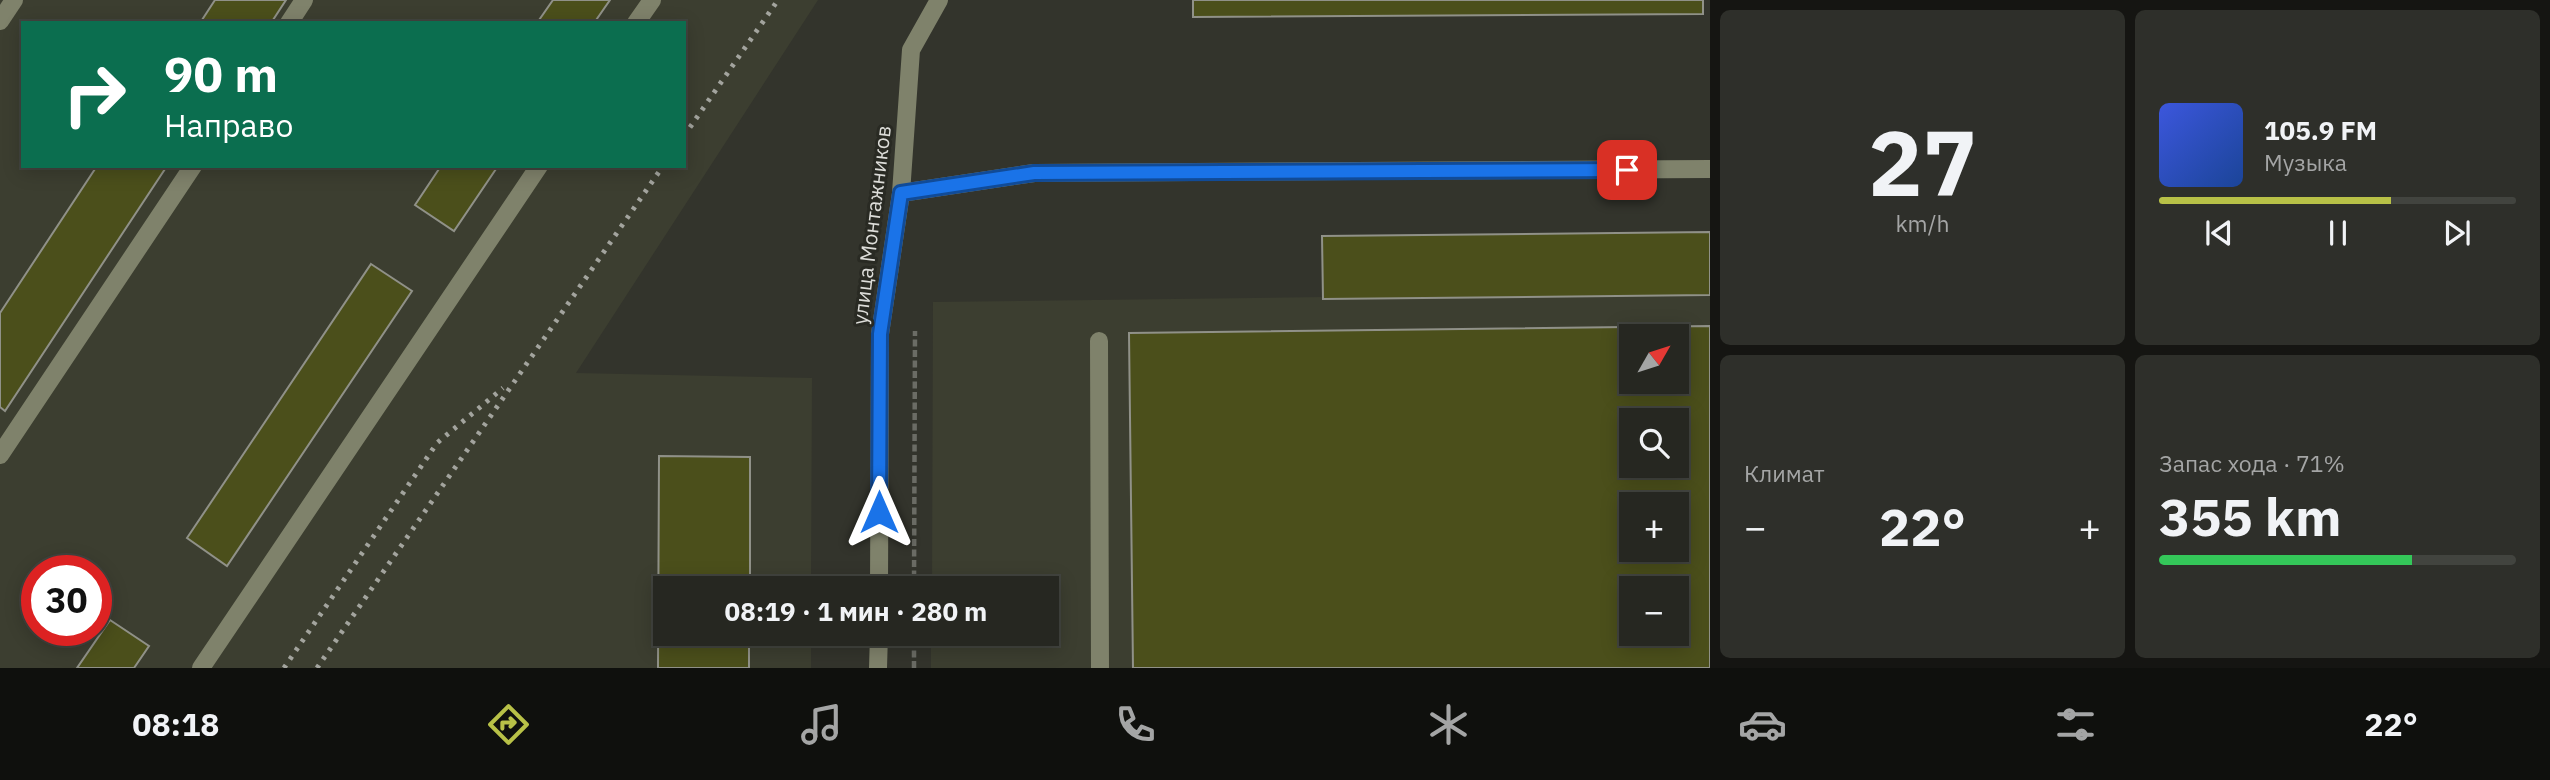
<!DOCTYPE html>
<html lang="ru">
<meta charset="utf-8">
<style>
:root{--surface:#262721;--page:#2e2f2a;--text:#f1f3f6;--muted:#a4a5a5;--line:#42443f;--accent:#b8c147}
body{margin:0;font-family:"IBM Plex Sans",sans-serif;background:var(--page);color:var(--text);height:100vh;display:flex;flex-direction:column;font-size:26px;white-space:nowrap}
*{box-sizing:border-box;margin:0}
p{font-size:23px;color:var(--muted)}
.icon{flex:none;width:38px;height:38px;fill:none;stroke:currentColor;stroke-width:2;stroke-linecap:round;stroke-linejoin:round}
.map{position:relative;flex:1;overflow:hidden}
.side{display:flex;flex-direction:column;gap:10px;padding:10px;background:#151512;width:840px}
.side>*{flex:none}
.guide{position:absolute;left:21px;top:21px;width:665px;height:147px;border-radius:0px;box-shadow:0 4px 18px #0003,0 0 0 2px var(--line);background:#0b6e4f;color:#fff;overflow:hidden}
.needle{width:46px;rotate:51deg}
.buttons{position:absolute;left:1619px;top:324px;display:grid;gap:14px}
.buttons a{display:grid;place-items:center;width:70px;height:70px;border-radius:0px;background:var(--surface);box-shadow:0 4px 18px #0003,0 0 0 2px var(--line);font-size:35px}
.speed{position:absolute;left:21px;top:555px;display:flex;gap:14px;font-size:35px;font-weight:700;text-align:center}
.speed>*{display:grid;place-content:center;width:91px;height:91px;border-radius:50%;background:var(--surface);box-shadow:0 4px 18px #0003,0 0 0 2px var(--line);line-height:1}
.speed .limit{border:10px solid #d22;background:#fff;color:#111}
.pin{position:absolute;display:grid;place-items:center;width:60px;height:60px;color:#fff;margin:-30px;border-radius:14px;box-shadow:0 4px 10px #0006}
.me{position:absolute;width:77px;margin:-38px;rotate:0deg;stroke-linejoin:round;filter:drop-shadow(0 0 5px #0008)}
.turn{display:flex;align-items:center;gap:24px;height:147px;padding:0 28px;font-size:32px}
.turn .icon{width:91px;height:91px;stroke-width:2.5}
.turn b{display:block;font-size:49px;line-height:60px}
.big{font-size:52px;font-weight:700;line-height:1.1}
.side .tile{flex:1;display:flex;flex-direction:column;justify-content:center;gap:10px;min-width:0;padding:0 24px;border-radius:10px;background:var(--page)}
.side .dial{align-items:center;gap:0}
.dial b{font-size:91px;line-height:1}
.song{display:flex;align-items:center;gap:21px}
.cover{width:84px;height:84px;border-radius:10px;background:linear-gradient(135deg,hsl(230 70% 55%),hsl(220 70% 35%))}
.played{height:7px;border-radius:4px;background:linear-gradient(90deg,var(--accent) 65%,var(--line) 65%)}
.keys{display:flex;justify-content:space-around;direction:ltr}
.heat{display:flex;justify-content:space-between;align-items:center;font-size:38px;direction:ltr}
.charge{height:10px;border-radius:5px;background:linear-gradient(90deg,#34c759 71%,var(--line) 0)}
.side .tiles{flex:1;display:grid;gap:10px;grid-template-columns:repeat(2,1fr)}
.trip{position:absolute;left:653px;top:576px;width:406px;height:70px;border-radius:0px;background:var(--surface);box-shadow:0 4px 18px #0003,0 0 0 2px var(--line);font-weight:700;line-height:70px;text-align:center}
.dock{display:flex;height:112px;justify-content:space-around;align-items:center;background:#0f100d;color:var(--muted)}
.dock .icon{width:49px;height:49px}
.dock .selected{color:var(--accent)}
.dock b{font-size:32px;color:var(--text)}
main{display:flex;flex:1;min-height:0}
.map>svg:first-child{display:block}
.built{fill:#3c3e30;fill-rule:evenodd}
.building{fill:#4b4f1b;stroke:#909188;stroke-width:2;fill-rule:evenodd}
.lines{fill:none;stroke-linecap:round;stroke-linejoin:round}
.path{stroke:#6b6c65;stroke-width:4.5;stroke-dasharray:7 3.5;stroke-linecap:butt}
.minor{stroke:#7f826b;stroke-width:18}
.rail{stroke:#a3a49e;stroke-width:5;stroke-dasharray:3.5 7;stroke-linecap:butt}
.route-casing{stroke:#114b97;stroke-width:18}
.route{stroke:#1a73e8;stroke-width:12}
.labels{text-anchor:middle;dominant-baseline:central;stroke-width:6;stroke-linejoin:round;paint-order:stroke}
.street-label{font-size:21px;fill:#ddddd9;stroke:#292a23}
</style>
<main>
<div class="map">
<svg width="1710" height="668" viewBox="0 0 1710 668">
<rect width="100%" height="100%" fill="#33342c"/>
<g class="built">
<path d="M 0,0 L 818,0 L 576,373 L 812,378 L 811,588 L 665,588 L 665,634 L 811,634 L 811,668 L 0,668 ZM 23,23 L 684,23 L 684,166 L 23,166 ZM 37,570 L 96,570 L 96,630 L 37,630 Z"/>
<path d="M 1710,292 L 1710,668 L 931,668 L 931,634 L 1046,634 L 1046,588 L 932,588 L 933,302 ZM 1631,336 L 1676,336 L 1676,382 L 1631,382 ZM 1631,420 L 1676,420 L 1676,466 L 1631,466 ZM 1631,504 L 1676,504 L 1676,550 L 1631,550 ZM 1631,588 L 1676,588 L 1676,634 L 1631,634 Z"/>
</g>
<g class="building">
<path d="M 215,0 L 286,0 L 271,23 L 200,23 Z"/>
<path d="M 553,0 L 610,0 L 594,23 L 537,23 Z"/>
<path d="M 1193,0 L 1703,0 L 1703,14 L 1193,17 Z"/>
<path d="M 97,166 L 167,166 L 5,411 L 0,407 L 0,313 Z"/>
<path d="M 441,166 L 498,166 L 454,231 L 415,205 Z"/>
<path d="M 1710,232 L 1710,295 L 1323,299 L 1322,236 Z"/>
<path d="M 371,264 L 412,291 L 227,566 L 187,538 Z"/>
<path d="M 1710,326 L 1710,668 L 1133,668 L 1129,333 ZM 1631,336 L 1676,336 L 1676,382 L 1631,382 ZM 1631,420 L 1676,420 L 1676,466 L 1631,466 ZM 1631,504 L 1676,504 L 1676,550 L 1631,550 ZM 1631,588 L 1676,588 L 1676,634 L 1631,634 Z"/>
<path d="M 659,456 L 750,457 L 750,588 L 665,588 L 665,634 L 749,634 L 749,668 L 658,668 Z"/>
<path d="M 110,620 L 149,646 L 134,668 L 77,668 Z"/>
</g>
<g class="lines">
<g class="path">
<path d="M 914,588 L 915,331"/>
<path d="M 914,668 L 914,634"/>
</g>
<g class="minor">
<path d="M 0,21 L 14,0"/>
<path d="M 289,23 L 304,0"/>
<path d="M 636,23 L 652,0"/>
<path d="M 901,193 L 1034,173 L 1710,169"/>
<path d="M 1099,341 L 1100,668"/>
<path d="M 0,455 L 193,166"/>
<path d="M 879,588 L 880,334 L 901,193 L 911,50 L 939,0"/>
<path d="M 201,668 L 539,166"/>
<path d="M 878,668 L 879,634"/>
</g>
<g class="rail">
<path d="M 684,136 L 778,0"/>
<path d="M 284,668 L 437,443 L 503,388"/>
<path d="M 317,668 L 663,166"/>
</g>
</g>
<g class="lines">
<g class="route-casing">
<path id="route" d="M 879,512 L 880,334 L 901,193 L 1034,173 L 1627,170"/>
</g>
<use href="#route" class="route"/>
</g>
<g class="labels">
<g class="street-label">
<text transform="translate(871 225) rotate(-83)">улица Монтажников</text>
</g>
</g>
</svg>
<div class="buttons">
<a><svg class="needle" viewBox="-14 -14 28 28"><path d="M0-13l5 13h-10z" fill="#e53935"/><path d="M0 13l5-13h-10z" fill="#a4a5a5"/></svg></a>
<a><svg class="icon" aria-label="search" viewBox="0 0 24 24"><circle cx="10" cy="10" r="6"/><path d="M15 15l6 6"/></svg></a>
<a>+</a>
<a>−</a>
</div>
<div class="speed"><div class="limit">30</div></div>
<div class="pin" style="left:1627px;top:170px;background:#d93025"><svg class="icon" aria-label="arrive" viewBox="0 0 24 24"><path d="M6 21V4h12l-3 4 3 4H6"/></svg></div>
<svg class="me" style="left:879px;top:512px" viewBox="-20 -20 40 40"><path d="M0-17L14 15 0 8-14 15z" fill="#1a73e8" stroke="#fff" stroke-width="4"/></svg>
<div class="trip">08:19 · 1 мин · 280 m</div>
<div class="guide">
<div class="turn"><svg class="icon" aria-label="right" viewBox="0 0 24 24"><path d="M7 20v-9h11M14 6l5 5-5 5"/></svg><div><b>90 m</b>Направо</div></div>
</div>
</div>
<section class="side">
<div class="tiles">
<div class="tile dial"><b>27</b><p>km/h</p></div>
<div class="tile">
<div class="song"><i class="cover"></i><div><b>105.9 FM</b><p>Музыка</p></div></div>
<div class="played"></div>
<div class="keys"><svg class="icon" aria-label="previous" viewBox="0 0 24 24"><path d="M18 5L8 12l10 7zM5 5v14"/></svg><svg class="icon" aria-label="pause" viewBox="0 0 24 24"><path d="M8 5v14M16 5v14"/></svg><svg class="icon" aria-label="next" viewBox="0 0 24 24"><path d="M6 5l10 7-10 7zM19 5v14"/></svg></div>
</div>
<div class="tile"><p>Климат</p>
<div class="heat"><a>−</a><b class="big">22°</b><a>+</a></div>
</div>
<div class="tile"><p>Запас хода · 71%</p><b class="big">355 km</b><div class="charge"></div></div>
</div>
</section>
</main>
<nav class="dock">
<b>08:18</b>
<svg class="icon selected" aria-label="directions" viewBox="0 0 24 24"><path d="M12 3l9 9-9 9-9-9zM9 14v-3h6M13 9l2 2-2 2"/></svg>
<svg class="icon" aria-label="music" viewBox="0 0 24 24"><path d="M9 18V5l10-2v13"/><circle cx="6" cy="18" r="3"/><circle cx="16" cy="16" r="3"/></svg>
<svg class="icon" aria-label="phone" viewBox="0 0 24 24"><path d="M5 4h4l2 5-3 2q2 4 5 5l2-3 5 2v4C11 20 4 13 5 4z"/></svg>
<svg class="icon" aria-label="climate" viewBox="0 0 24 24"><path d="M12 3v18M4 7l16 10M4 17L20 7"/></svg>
<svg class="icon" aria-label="car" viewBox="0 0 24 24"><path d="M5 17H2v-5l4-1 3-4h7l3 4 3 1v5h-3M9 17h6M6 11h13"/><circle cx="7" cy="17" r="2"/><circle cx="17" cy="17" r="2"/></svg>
<svg class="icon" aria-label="filters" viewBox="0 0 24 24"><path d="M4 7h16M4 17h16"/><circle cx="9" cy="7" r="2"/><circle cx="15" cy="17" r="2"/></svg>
<b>22°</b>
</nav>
